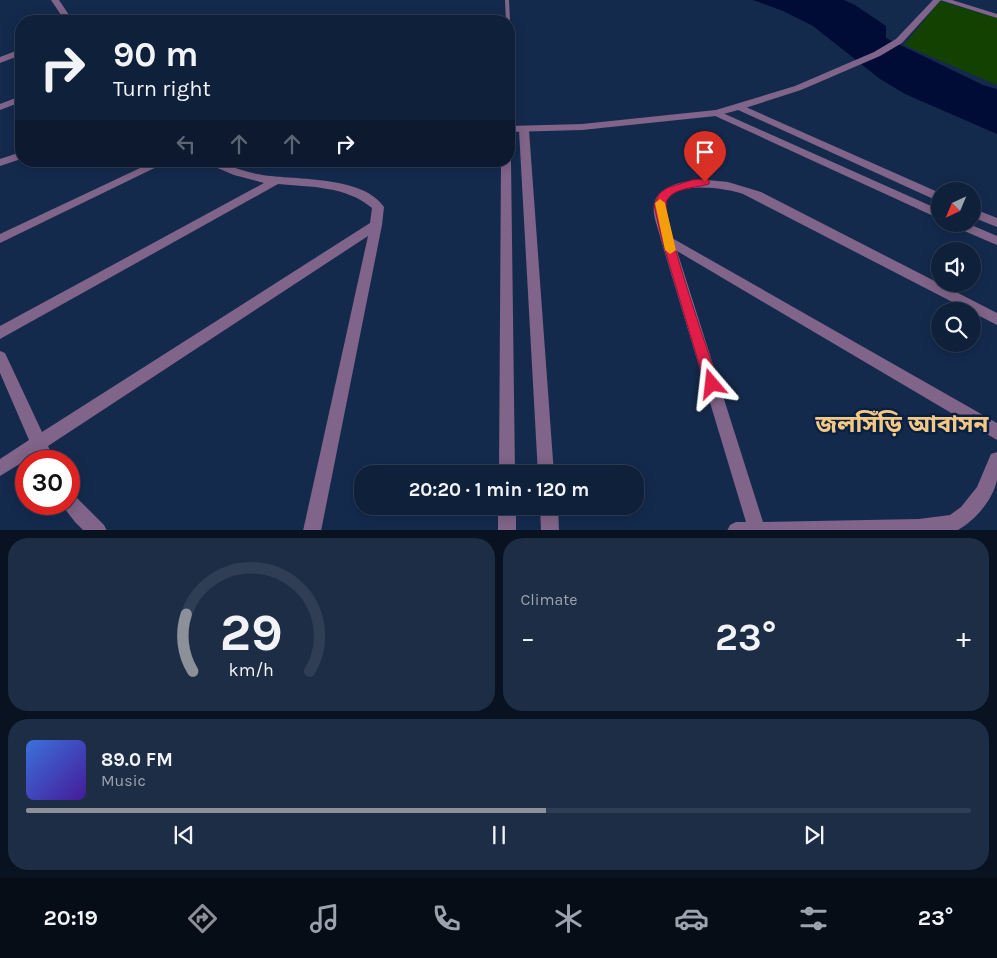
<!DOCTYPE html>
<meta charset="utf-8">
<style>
:root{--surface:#0f203a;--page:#1d2d45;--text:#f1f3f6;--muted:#9ba3af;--line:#2f3e54;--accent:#8c9099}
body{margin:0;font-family:Karla,"Noto Sans Bengali",sans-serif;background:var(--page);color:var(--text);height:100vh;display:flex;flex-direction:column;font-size:19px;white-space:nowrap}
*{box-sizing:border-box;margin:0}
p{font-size:16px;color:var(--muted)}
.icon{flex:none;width:28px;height:28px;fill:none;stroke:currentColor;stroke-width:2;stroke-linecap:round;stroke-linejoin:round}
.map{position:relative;height:530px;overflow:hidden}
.details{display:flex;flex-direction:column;gap:8px;padding:8px;background:#081220;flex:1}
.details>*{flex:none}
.banner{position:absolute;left:15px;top:15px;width:500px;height:152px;border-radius:20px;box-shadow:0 2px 12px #0003,0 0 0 1px var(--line);background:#0f203a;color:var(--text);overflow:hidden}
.needle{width:32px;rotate:224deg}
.buttons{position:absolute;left:931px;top:182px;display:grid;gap:10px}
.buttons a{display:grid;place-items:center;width:50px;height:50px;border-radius:50%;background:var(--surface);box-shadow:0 2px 12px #0003,0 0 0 1px var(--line);font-size:25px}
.speed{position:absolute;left:15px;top:450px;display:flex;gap:10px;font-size:25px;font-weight:700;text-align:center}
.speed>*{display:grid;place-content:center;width:65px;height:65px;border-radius:50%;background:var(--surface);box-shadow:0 2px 12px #0003,0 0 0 1px var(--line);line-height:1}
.speed .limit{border:8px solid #d22;background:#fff;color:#111}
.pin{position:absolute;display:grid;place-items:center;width:42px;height:42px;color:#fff;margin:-51px -21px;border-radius:50% 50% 50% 0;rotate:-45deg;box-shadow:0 0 5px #0007}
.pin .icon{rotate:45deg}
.me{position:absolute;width:55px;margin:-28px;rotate:343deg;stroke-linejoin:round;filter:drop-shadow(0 0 4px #0008)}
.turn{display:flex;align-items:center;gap:18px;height:105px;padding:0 15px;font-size:22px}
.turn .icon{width:65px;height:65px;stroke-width:2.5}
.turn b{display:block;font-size:35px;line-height:42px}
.lanes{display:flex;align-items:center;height:48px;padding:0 15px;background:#0003;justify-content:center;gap:25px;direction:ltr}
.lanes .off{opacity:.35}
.big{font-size:38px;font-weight:700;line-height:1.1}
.details .card{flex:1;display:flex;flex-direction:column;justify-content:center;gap:8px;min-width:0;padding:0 18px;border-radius:20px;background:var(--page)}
.details .dial{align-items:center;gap:0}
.dial svg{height:130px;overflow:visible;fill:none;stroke:var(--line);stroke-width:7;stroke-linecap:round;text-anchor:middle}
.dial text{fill:var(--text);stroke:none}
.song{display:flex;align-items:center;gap:15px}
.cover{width:60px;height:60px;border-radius:8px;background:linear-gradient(135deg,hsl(220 70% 55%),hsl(260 70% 35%))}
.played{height:5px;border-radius:2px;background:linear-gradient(90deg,var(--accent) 55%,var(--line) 55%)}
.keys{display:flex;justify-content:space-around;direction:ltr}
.heat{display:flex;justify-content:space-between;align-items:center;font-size:28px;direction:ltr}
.details .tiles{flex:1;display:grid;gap:8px;grid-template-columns:1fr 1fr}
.card:last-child{grid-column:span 2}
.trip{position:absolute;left:354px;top:465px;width:290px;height:50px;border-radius:20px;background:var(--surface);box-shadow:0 2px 12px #0003,0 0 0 1px var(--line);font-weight:700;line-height:50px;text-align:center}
.menu{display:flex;height:80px;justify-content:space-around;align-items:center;background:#060d17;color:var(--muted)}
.menu .icon{width:35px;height:35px}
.menu .active{color:var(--accent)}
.menu b{font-size:22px;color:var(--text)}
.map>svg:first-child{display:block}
.green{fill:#134102}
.water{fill:#000c36}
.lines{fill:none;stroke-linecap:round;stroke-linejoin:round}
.service{fill:#816489;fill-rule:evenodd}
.minor{fill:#816489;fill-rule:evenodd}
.tertiary{fill:#816489;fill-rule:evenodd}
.route{fill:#e11d48;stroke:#92132f}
.slow{fill:#f59e0b}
.labels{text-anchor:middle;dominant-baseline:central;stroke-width:5;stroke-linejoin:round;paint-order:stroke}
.near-district-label{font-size:24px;font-weight:bold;fill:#f4c983;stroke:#0a2042}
</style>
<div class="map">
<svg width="997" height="531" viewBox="0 0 997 531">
<rect width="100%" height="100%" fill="#142a4d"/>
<path class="green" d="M 940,1 L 997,18 L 997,85 L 904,45 Z"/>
<path class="water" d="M 753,0 L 844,0 L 855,5 L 886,26 L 886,38 L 983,85 L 997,89 L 997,134 L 905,94 L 880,79 L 813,26 L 783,11 Z"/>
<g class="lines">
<path class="service" d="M 505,0 L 509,0 L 510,21 L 509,22 L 506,21 Z"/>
<g class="minor">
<path d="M 940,0 L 952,0 L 997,14 L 997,18 Z"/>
<path d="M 21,96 L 21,102 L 0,110 L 0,104 Z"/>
<path d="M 739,104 L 940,193 L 940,202 L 736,109 L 734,107 Z"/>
<path d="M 716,110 L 940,210 L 940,219 L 713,115 L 713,111 Z"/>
<path d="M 524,127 L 529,130 L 554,474 L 538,474 L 519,130 Z"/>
<path d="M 21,152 L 21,159 L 0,166 L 0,159 Z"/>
<path d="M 509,158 L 511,161 L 515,474 L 499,474 L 501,161 L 509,161 Z"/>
<path d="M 155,161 L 169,161 L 0,243 L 0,234 Z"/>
<path d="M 201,161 C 223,161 236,170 257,174 C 291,181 362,174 384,207 L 382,225 L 321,531 L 303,531 L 368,236 L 48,446 L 55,461 L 39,461 L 36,454 L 0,476 L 0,459 L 29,440 L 0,373 L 0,351 L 5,353 L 42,432 L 370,223 L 372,208 C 346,186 311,187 278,184 L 0,339 L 0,326 L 264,183 L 234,175 Z"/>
<path d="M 708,180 L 728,182 L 761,192 L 997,313 L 997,325 L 743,194 C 725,188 670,179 665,206 L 672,238 L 997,423 L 997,440 L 677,251 L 763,522 L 919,519 L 950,515 L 961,507 L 977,487 L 991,454 L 997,452 C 997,461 997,471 997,480 C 993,500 974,522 956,531 L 727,531 L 730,525 L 736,522 L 746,522 L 661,240 C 659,229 652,216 654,205 C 657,183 691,180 708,180 Z"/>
<path d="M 972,208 L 997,218 L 997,227 L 972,217 Z"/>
<path d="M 953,224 L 969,224 L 997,236 L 997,245 L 955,227 Z"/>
<path d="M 69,494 L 75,496 L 104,525 L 107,531 L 84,531 L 75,522 L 61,504 L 69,504 Z"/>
<rect x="498" y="506" width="18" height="25"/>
<path d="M 540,506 L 558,506 L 559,531 L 541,531 Z"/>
</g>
<g class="tertiary">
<path d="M 51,0 L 59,0 L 73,21 L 65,21 Z"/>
<path d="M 933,0 L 941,0 L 902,43 L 880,56 L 801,90 L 742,109 L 716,116 L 582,130 L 509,132 L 509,126 L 582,124 L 716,110 L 795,86 L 874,52 L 896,39 Z"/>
<path d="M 21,49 L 21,55 L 0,63 L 0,57 Z"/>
</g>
</g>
<path class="route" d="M 705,179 L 709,180 L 709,184 C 697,188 674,187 667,200 C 659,213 711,360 719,384 L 717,389 L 712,390 L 707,389 L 705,384 L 662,240 L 654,205 L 659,194 L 667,188 L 692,180 Z"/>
<path class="slow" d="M 660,199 L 665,203 L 676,250 L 670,254 L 665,250 L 655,203 Z"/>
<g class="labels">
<g class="near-district-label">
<text x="902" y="424">জলসিঁড়ি আবাসন</text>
</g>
</g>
</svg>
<div class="buttons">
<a><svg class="needle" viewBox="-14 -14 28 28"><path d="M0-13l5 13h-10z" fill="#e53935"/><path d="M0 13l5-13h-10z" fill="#9ba3af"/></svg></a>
<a><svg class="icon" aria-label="sound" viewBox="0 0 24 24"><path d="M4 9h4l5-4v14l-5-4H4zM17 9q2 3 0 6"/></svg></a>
<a><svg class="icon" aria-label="search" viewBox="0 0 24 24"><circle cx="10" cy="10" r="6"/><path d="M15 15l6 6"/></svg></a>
</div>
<div class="speed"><div class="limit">30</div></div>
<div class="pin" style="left:705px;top:182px;background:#d93025"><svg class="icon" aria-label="arrive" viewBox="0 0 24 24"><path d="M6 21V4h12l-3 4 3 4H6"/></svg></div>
<svg class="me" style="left:712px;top:384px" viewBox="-20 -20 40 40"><path d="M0-17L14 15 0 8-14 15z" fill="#e11d48" stroke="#fff" stroke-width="4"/></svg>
<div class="trip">20:20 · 1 min · 120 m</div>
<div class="banner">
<div class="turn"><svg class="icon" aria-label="right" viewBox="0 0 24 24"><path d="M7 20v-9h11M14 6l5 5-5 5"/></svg><div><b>90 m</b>Turn right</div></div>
<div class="lanes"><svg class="icon off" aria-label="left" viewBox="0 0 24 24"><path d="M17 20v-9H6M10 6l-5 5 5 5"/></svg><svg class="icon off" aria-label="ahead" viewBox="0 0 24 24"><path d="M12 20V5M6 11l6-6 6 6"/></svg><svg class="icon off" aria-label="ahead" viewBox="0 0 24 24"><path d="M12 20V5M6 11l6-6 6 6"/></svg><svg class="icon" aria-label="right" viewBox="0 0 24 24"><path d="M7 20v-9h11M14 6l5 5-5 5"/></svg></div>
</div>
</div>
<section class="details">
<div class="tiles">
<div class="card dial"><svg viewBox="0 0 100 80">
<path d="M14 69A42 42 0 1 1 86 69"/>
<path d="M14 69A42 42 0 0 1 10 34" stroke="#8c9099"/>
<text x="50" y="56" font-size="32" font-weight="700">29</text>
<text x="50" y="72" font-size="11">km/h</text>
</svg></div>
<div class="card"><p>Climate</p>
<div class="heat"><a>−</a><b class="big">23°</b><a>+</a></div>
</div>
<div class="card">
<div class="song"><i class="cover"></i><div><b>89.0 FM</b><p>Music</p></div></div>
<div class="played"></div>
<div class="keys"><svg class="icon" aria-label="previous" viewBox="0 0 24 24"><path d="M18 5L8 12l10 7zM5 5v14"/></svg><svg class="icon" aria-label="pause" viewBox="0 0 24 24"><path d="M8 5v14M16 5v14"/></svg><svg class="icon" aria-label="next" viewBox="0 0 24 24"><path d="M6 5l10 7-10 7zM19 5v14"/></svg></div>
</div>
</div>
</section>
<nav class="menu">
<b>20:19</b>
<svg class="icon active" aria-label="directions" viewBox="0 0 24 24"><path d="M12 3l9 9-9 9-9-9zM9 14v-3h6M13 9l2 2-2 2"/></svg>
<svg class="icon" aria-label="music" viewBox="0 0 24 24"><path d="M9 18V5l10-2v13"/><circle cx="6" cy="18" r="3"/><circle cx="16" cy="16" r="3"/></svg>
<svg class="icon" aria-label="phone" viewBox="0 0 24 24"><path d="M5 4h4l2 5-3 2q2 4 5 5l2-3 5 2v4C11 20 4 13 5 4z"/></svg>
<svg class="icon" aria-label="climate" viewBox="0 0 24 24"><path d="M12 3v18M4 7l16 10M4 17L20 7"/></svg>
<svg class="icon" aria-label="car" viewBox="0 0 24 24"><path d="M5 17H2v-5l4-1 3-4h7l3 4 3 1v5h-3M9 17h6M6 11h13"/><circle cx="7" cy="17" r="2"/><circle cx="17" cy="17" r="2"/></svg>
<svg class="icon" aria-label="filters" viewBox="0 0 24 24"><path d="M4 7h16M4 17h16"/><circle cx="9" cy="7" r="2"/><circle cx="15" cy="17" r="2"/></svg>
<b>23°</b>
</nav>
